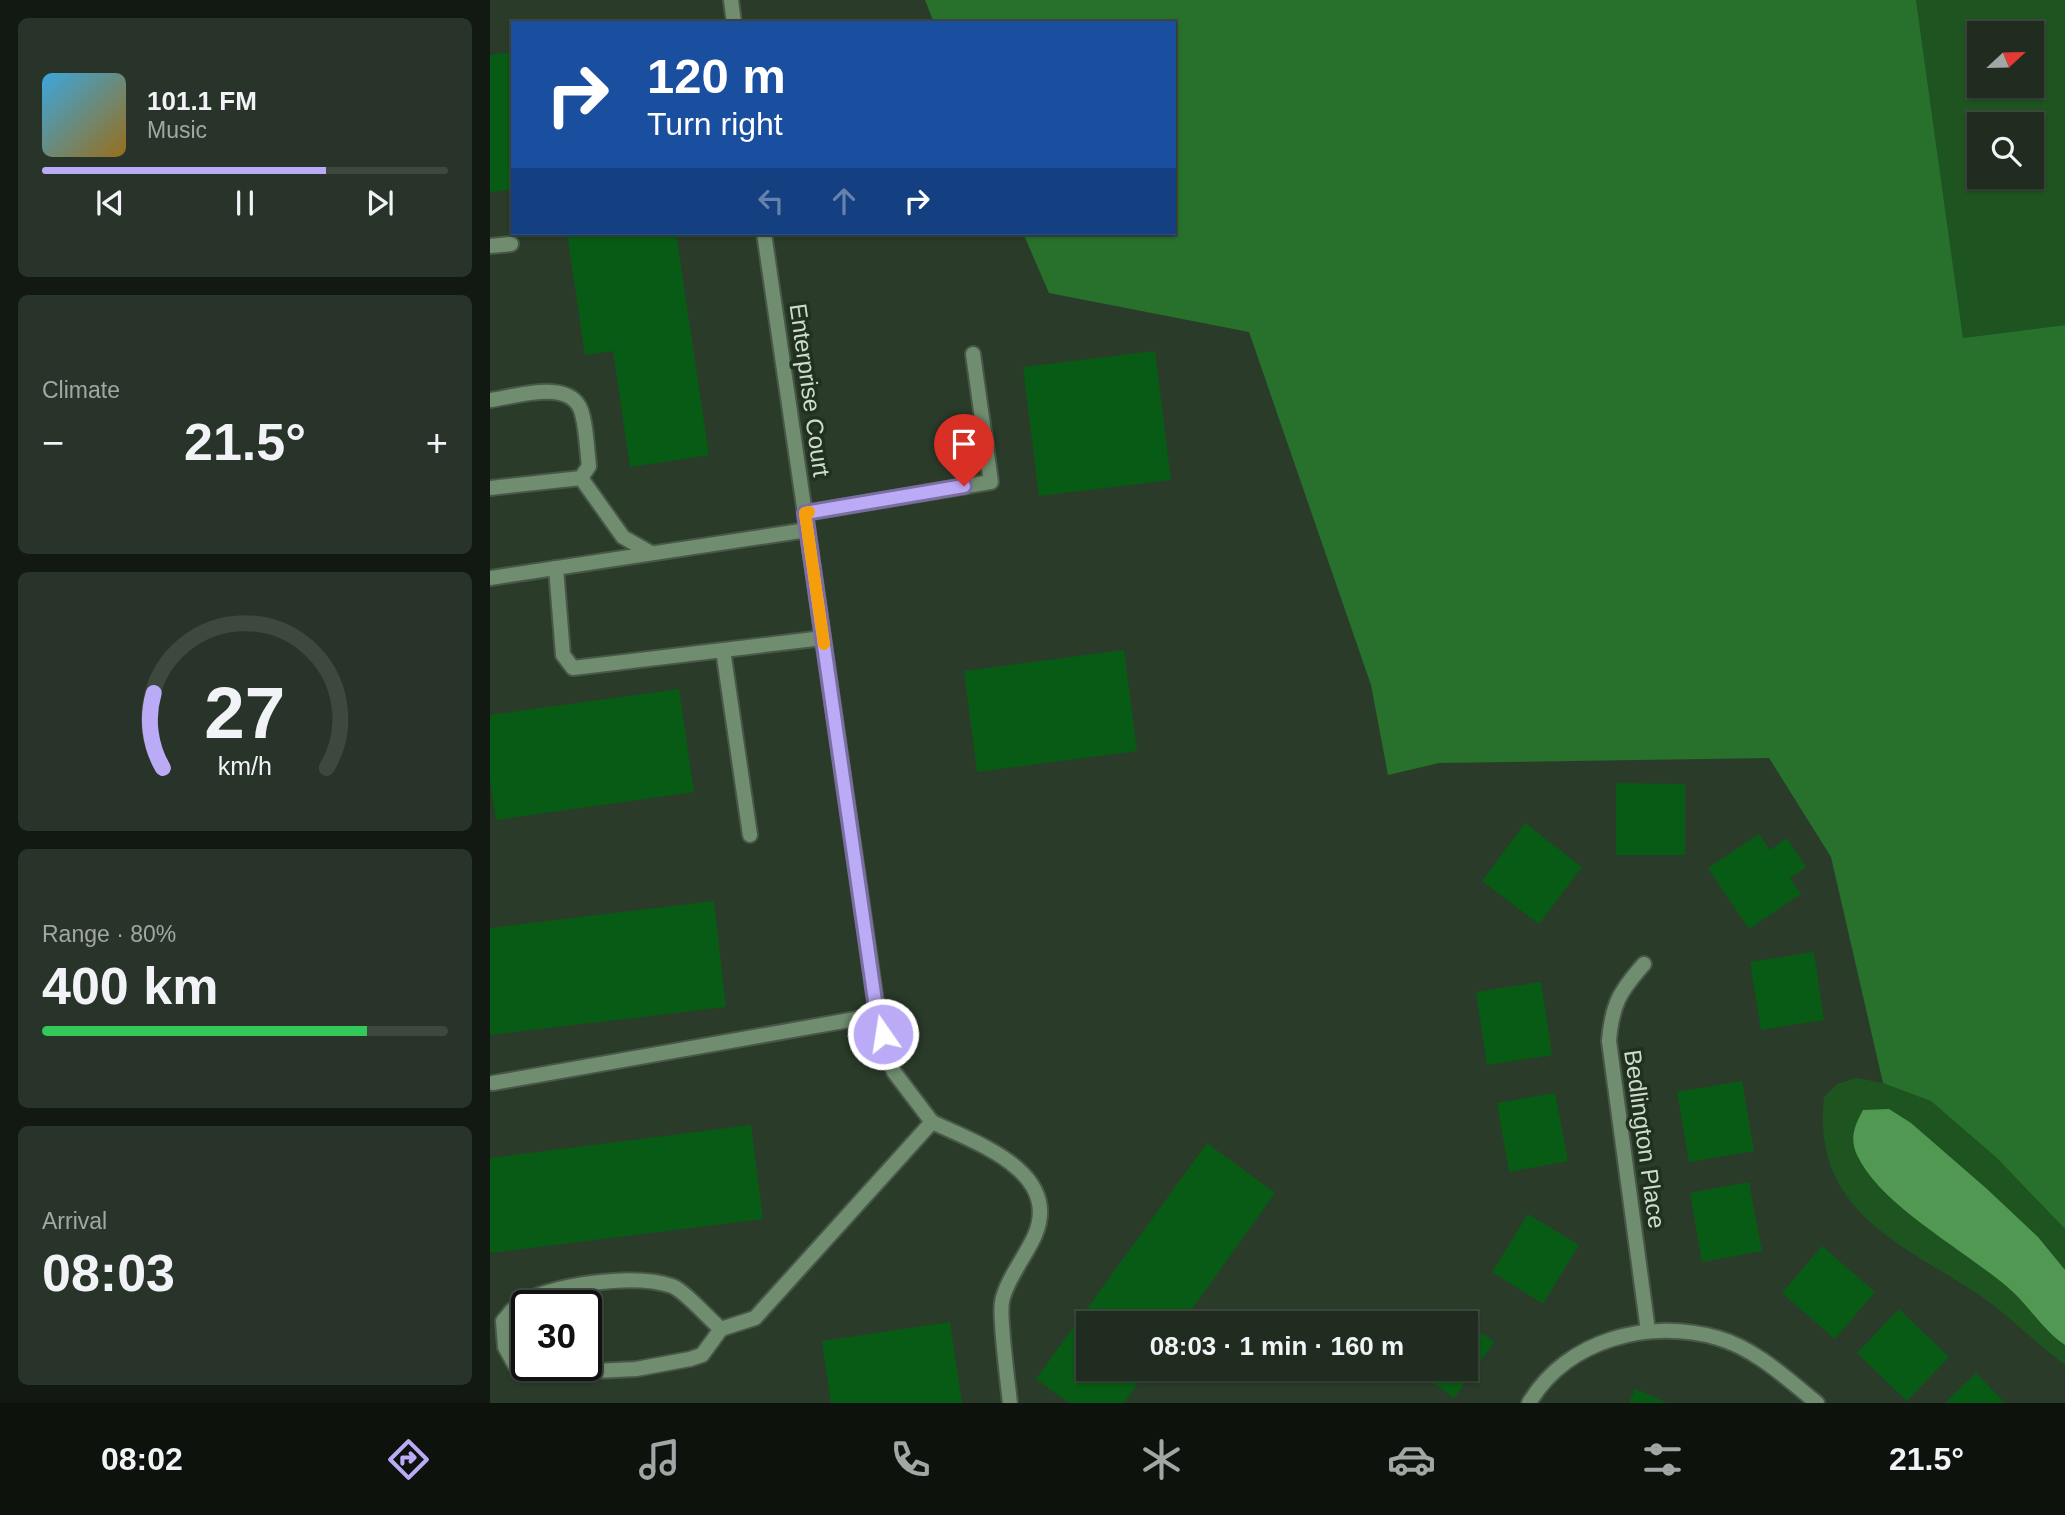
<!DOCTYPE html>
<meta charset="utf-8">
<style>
:root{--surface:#202c20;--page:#283429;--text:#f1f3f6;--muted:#a2a7a5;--line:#3d483e;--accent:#bbaaf6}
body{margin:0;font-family:Arial,sans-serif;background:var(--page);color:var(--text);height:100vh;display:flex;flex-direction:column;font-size:26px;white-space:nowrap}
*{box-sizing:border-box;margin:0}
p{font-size:23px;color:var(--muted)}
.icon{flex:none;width:38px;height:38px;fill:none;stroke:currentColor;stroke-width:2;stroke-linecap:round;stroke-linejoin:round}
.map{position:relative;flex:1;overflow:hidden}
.sheet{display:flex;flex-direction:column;gap:18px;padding:18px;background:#121812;width:490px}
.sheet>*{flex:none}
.hud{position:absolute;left:21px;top:21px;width:665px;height:214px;border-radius:0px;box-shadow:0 2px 5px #0004,0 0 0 2px var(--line);background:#1a4fa0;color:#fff;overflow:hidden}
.needle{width:46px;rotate:68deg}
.buttons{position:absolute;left:1477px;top:21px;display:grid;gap:14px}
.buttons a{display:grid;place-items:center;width:77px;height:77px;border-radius:0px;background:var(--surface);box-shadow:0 2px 5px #0004,0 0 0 2px var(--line);font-size:35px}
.speed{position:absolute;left:21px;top:1290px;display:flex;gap:14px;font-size:35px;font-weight:700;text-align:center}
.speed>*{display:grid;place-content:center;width:91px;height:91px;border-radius:50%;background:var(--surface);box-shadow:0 2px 5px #0004,0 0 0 2px var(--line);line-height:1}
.speed .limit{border:4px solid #111;border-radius:10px;background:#fff;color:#111}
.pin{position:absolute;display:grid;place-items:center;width:60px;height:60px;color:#fff;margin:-72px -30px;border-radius:50% 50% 50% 0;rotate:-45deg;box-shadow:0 0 7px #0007}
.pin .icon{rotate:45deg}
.me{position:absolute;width:77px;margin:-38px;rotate:347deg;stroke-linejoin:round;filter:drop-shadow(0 0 5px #0008)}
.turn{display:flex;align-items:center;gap:24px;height:147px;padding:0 21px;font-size:32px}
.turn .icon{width:91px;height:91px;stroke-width:2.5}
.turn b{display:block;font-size:49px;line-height:60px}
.lanes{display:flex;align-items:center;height:66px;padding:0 21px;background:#0003;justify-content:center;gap:35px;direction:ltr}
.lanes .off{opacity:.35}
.big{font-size:52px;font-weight:700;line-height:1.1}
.sheet .card{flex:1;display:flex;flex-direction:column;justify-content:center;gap:10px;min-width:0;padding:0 24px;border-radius:10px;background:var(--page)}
.sheet .dial{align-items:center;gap:0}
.dial svg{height:182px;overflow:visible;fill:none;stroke:var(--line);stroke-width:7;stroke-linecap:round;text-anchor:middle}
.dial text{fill:var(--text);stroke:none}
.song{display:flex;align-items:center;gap:21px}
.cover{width:84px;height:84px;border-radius:10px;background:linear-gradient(135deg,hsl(200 70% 55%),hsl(40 70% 35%))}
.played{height:7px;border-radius:4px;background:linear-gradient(90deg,var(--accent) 70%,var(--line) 70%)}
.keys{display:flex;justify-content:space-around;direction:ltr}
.heat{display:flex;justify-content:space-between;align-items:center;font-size:38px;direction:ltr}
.charge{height:10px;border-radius:5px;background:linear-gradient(90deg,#34c759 80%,var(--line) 0)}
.trip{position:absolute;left:586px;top:1311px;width:402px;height:70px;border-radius:0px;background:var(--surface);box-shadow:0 2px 5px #0004,0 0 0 2px var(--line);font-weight:700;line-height:70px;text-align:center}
.menu{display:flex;height:112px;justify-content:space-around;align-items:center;background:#0d120d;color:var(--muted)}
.menu .icon{width:49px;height:49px}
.menu .active{color:var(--accent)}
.menu b{font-size:32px;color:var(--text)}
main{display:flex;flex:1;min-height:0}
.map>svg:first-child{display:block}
.green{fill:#1d5420;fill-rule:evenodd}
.forest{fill:#27712c}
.water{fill:#519953}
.building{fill:#085b14}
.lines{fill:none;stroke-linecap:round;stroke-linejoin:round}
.service-casing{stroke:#485848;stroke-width:18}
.minor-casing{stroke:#485848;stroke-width:18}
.service{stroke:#708e6f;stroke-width:14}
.minor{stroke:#708e6f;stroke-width:14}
.route-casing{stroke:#7a6ea0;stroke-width:18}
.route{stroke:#bbaaf6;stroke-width:12}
.slow{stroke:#f59e0b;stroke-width:12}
.labels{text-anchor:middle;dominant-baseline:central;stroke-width:7;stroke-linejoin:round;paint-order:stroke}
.street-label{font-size:24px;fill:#d0dbcf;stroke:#203120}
</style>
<main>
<section class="sheet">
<div class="card">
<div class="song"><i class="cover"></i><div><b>101.1 FM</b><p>Music</p></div></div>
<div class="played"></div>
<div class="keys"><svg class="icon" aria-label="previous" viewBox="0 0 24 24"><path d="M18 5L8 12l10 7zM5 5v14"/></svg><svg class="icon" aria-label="pause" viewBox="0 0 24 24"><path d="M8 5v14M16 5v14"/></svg><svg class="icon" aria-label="next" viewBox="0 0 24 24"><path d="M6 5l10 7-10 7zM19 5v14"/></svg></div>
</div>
<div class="card"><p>Climate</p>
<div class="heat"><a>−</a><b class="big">21.5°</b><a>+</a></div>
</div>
<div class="card dial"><svg viewBox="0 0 100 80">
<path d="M14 69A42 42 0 1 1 86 69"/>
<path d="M14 69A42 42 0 0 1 10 36" stroke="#bbaaf6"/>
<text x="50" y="56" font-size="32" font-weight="700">27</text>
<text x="50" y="72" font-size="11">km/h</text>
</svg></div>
<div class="card"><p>Range · 80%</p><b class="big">400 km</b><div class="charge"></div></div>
<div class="card"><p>Arrival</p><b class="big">08:03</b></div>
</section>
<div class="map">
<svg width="1575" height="1403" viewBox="0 0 1575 1403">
<rect width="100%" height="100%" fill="#2a3b2a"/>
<g class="green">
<path d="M 1426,0 L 1575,0 L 1575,325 L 1473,338 ZM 1489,33 L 1542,33 L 1542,86 L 1489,86 ZM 1489,124 L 1542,124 L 1542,177 L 1489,177 Z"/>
<path d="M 1366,1078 C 1391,1082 1422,1088 1443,1102 C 1492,1136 1534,1185 1575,1229 L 1575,1365 C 1545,1343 1522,1318 1492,1297 C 1414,1244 1321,1213 1334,1097 L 1347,1084 Z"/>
</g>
<path class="forest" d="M 435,0 L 1426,0 L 1473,338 L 1575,325 L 1575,1229 L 1507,1158 L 1441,1101 L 1393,1083 L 1341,857 L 1279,758 L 949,763 L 898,775 L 881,685 L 759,332 L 559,293 L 533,233 L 684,233 L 684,23 L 444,23 Z"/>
<path class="water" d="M 1399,1109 L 1421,1123 L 1497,1189 L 1548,1237 L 1575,1270 L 1575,1345 C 1555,1332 1540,1308 1523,1292 C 1479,1252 1391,1207 1367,1155 C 1359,1138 1365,1125 1373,1110 Z"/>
<g class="building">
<path d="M 23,52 L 23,189 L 0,192 L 0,55 Z"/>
<path d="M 77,233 L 186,233 L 219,455 L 140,467 L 123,351 L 95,355 Z"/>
<path d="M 665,351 L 681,480 L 549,496 L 533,367 Z"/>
<path d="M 634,650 L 647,751 L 487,772 L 474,671 Z"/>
<path d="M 189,689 L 204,792 L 6,820 L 0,780 L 0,715 Z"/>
<path d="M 1126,783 L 1195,784 L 1195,855 L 1126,855 Z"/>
<path d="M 1035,823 L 1092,867 L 1049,924 L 992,881 Z"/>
<path d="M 1269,834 L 1280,850 L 1297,838 L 1316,867 L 1300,878 L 1311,894 L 1259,929 L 1218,868 Z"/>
<path d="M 224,901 L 236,1007 L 0,1035 L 0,928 Z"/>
<path d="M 1324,952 L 1334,1020 L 1271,1030 L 1260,962 Z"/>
<path d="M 1051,982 L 1062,1055 L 997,1065 L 986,992 Z"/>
<path d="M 1252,1081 L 1264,1151 L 1199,1162 L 1187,1092 Z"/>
<path d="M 1065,1093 L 1078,1161 L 1019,1172 L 1007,1103 Z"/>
<path d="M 261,1125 L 273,1219 L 0,1253 L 0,1158 Z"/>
<path d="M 717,1143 L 785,1193 L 692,1323 L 598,1323 L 598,1368 L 659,1368 L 634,1403 L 579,1403 L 546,1379 Z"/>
<path d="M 1259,1182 L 1272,1251 L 1212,1262 L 1200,1193 Z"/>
<path d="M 1038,1214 L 1089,1245 L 1053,1304 L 1002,1272 Z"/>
<path d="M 1332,1246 L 1385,1292 L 1345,1339 L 1292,1293 Z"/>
<path d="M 956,1308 L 1004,1342 L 964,1398 L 923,1368 L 976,1368 L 976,1323 L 945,1323 Z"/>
<path d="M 1409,1309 L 1459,1357 L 1417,1401 L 1367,1353 Z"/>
<path d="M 460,1322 L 472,1403 L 341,1403 L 332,1341 Z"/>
<path d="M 1486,1373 L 1515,1403 L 1455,1403 Z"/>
<path d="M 1145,1389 L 1178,1403 L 1139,1403 Z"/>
</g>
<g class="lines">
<g class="service-casing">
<g id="service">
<path d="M 0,246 L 21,244"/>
<path d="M 0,400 C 24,397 74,380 89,406 C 96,418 97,451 99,466 L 91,478 L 0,488"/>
<path d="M 91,478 L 133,537 L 161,553"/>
<path d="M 315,513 L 501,482 L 483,354"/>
<path d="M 66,568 L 73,655 L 83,668 L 333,638"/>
<path d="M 0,578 L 317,530"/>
<path d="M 233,650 L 260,835"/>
<path d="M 3,1083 L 388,1015"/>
<path d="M 231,1329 L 212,1355 L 200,1359 L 146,1369 L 45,1374 L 25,1365 L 15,1347 L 13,1321 C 18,1316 22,1309 28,1305 C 62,1284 144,1273 182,1286 C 195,1291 219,1319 231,1329 L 265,1318 L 442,1122 C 484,1142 572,1171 545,1235 C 537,1254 515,1282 512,1302 C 509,1317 518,1384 520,1403"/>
</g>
</g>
<g class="minor-casing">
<g id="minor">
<path d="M 241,0 L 244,23"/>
<path d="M 274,233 L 388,1015 L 404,1072 L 442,1122"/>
<path d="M 1154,964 C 1130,991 1122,1004 1119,1041 L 1158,1331"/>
<path d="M 1039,1403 C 1077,1339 1160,1318 1228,1338 C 1266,1349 1297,1379 1327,1403"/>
</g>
</g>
<use href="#service" class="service"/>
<use href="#minor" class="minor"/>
</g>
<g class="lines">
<g class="route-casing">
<path id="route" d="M 393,1034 L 387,1015 L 315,513 L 474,486"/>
</g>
<use href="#route" class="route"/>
<path class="slow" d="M 319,512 L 315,513 L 334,644"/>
</g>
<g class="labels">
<g class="street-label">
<text transform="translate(320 390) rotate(82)">Enterprise Court</text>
<text transform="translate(1155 1139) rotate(82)">Bedlington Place</text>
</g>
</g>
</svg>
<div class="buttons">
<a><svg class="needle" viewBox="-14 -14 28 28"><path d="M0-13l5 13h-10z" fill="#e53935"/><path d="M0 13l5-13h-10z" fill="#a2a7a5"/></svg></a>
<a><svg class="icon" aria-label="search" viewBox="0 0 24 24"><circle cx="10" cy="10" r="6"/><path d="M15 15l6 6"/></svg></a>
</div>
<div class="speed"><div class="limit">30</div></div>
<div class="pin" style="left:474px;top:486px;background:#d93025"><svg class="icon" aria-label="arrive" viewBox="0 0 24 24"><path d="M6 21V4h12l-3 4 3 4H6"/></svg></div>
<svg class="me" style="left:393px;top:1034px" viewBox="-20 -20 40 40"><circle r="17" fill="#bbaaf6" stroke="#fff" stroke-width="3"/><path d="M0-11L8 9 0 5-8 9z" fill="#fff"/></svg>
<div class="trip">08:03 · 1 min · 160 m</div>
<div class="hud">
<div class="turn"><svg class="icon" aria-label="right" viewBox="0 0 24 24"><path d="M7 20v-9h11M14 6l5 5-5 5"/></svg><div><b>120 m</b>Turn right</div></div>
<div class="lanes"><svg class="icon off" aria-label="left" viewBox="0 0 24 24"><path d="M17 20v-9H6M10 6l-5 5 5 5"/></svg><svg class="icon off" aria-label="ahead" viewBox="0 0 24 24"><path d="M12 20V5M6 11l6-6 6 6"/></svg><svg class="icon" aria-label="right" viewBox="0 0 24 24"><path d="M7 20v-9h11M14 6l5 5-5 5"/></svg></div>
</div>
</div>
</main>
<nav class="menu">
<b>08:02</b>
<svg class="icon active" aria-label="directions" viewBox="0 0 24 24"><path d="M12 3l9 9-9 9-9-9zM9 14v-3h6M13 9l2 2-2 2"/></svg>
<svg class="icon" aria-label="music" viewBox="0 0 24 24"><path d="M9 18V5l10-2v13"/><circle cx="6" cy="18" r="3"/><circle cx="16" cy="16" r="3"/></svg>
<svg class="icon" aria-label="phone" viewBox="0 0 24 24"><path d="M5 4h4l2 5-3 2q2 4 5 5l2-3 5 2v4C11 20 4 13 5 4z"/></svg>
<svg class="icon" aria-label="climate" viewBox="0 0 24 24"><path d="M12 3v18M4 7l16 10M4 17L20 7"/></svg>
<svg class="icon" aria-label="car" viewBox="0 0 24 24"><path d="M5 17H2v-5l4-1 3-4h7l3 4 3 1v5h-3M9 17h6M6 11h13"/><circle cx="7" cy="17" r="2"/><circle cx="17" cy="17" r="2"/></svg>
<svg class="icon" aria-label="filters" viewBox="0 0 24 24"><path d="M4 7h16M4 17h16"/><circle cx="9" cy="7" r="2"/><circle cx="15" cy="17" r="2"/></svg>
<b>21.5°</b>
</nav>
